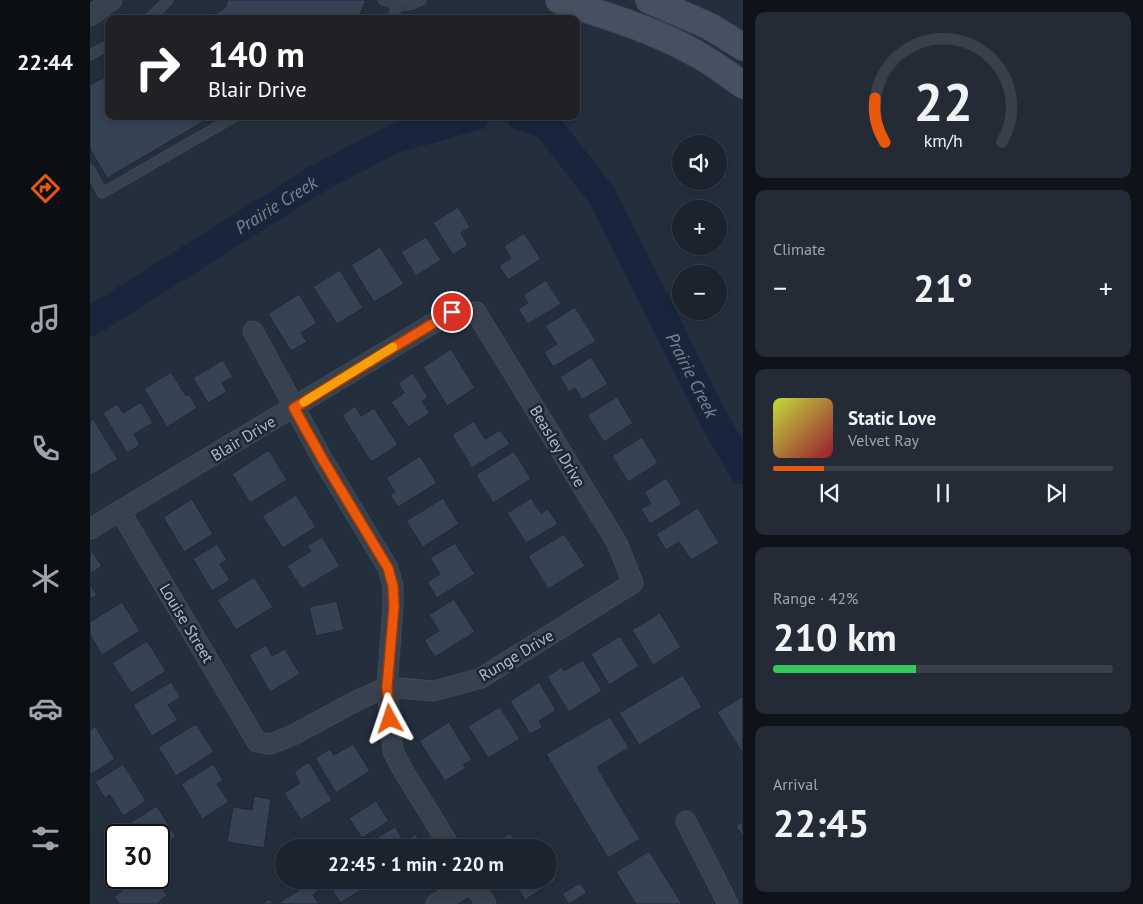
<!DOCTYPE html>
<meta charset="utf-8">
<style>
:root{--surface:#1b232e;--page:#242b36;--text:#f1f3f6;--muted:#a0a4aa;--line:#39404a;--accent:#ea580c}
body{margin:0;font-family:"PT Sans",sans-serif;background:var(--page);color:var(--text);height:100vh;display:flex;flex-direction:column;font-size:19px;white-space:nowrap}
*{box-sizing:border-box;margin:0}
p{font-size:16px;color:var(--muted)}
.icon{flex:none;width:28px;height:28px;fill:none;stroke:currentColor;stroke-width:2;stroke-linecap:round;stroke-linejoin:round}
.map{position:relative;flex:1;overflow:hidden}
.details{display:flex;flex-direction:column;gap:12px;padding:12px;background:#0f1319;width:400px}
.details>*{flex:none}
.banner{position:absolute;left:15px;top:15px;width:475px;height:105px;border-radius:10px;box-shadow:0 2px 12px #0003,0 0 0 1px var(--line);background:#202124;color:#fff;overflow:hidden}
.controls{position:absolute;left:582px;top:135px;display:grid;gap:10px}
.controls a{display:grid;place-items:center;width:55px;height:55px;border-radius:50%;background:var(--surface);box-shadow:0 2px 12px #0003,0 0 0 1px var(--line);font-size:25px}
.speed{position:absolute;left:15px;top:824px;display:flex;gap:10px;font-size:25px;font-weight:700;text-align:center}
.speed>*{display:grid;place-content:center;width:65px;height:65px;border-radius:50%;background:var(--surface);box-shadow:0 2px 12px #0003,0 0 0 1px var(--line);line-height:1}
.speed .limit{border:2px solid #111;border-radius:8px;background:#fff;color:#111}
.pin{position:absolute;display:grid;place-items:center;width:42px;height:42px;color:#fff;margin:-21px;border:2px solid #fff;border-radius:50%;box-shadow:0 1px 5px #0007}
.me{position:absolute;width:55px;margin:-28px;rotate:355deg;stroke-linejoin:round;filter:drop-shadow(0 0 4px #0008)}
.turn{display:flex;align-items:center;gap:18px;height:105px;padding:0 20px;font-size:22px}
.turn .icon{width:65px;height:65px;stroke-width:2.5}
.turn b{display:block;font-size:35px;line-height:42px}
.big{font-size:38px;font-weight:800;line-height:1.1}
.details .tile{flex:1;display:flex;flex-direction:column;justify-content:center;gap:8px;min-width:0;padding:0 18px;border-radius:10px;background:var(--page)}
.details .dial{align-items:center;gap:0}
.dial svg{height:130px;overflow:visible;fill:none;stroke:var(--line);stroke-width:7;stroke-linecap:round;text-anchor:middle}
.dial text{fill:var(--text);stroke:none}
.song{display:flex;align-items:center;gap:15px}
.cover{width:60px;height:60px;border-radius:8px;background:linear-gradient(135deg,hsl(70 70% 55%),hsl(350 70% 35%))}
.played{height:5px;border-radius:2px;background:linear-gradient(90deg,var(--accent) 15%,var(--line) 15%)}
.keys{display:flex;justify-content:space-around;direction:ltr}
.heat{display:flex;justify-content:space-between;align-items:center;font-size:28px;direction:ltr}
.charge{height:8px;border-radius:4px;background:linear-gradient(90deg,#34c759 42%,var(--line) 0)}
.trip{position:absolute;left:185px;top:839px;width:282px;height:50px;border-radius:25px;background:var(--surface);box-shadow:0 2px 12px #0003,0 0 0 1px var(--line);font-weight:800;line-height:50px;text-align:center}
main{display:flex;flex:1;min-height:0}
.tabs{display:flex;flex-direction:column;width:90px;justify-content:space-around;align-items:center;background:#0b0e12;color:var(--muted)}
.tabs .icon{width:35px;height:35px}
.tabs .selected{color:var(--accent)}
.tabs b{font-size:22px;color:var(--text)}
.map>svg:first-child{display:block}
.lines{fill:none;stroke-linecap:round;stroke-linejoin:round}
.river{stroke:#17263c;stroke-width:29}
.building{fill:#364354;stroke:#1f2835}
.lane-casing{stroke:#414a57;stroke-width:11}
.street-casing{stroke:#414a57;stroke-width:21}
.secondary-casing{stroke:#414a57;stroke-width:28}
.lane{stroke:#38414e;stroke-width:9}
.street{stroke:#38414e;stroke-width:19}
.secondary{stroke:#465061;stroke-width:26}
.route-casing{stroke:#983908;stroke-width:12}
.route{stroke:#ea580c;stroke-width:9}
.slow{stroke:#f59e0b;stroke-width:9}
.labels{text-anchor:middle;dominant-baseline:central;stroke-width:5;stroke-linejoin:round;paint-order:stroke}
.street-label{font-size:16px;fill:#b4bcc9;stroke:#1d2633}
.water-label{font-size:18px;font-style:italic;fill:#6d86a8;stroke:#1d2633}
</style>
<main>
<nav class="tabs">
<b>22:44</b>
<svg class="icon selected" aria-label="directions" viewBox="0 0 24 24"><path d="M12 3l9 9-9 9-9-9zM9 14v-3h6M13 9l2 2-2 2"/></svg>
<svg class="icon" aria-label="music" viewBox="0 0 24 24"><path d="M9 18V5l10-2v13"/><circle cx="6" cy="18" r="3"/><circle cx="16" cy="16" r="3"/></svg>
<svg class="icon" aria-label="phone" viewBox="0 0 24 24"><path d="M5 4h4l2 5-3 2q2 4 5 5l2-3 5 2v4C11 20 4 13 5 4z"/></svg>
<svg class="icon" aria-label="climate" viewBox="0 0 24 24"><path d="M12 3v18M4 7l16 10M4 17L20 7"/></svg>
<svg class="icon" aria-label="car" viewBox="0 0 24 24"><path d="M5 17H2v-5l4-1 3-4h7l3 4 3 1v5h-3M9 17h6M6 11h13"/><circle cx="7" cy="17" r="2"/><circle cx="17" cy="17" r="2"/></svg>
<svg class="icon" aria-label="filters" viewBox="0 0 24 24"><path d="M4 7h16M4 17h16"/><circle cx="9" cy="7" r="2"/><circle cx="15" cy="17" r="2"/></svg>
</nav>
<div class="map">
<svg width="653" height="904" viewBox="0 0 653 904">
<rect width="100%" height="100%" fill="#242f3e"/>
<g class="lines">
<g class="river">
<path d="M 431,116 L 457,125 L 513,197 L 625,421 L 653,470"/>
<path d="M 0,322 L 227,179 L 304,139 L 385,116"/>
</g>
</g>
<g class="building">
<path d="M 138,0 L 276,0 L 268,19 L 116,19 L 135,8 Z"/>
<path d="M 19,75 L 19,116 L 123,116 L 17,178 L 0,149 L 0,85 Z"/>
<path d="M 368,207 L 380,227 L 371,233 L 378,245 L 363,255 L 343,223 Z"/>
<path d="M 434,233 L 451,259 L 418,280 L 409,266 L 421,258 L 414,246 Z"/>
<path d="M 336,237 L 351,260 L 326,276 L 311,252 Z"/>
<path d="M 290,247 L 314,284 L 284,302 L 261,265 Z"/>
<path d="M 250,270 L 273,308 L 247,324 L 223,287 Z"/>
<path d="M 456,280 L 471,304 L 438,324 L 428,309 L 438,303 L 433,295 Z"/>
<path d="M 209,294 L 227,323 L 211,333 L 217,342 L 201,351 L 178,314 Z"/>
<path d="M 485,307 L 506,341 L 463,367 L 454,352 L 467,344 L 455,326 Z"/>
<path d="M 361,349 L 385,388 L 357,406 L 333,367 Z"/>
<path d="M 501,357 L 518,384 L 492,400 L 485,388 L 479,392 L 470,377 Z"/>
<path d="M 133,360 L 143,377 L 132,383 L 137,392 L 118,403 L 103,378 Z"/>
<path d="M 81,372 L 96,396 L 99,394 L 107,408 L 77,427 L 54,389 Z"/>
<path d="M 323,373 L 338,397 L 332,401 L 340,413 L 318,427 L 301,402 L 314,393 L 308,383 Z"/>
<path d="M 527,397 L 543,423 L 514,442 L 497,415 Z"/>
<path d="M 51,402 L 63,423 L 44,434 L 50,445 L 37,453 L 13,413 L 27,404 L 33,413 Z"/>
<path d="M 265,406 L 271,416 L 284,408 L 308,445 L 281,462 L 252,415 Z"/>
<path d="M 3,419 L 28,459 L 0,476 L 0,421 Z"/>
<path d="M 384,421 L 395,439 L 410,430 L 420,444 L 382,468 L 362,435 Z"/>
<path d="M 552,437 L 568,463 L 538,482 L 522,456 Z"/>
<path d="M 179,450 L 197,480 L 160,503 L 142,474 Z"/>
<path d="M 424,451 L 441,479 L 403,503 L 386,475 Z"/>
<path d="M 330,456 L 347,483 L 308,507 L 300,495 L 305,492 L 296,478 Z"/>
<path d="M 576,478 L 592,504 L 560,524 L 551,509 L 561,503 L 554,492 Z"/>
<path d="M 206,495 L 226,527 L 193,548 L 172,516 Z"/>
<path d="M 353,498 L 369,524 L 333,547 L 316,521 Z"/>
<path d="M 441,498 L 451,513 L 458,509 L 468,524 L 436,543 L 417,513 Z"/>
<path d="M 102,499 L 123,534 L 94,552 L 73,517 Z"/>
<path d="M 608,508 L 629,543 L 601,560 L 589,542 L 576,550 L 566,534 Z"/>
<path d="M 474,534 L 495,566 L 458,589 L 438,556 Z"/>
<path d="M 232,537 L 250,566 L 212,589 L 197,566 L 221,551 L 217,546 Z"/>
<path d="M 365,543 L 385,574 L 347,598 L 337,582 L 350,574 L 340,558 Z"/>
<path d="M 127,544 L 137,560 L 130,564 L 140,580 L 122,591 L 103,559 Z"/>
<path d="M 2,551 L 12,566 L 0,574 L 0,553 Z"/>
<path d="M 164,577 L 183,607 L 146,630 L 127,600 Z"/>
<path d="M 0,584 L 7,595 L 0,599 Z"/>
<path d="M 364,599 L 385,632 L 345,657 L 334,640 L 349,631 L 339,615 Z"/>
<path d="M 247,601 L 254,630 L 226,636 L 219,607 Z"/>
<path d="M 32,602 L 50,631 L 12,655 L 0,635 L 0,622 Z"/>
<path d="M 570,613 L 591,647 L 563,665 L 542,630 Z"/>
<path d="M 530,636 L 549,666 L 519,685 L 501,654 Z"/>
<path d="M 57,641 L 76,671 L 41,693 L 22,663 Z"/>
<path d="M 176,645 L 182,656 L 195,649 L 210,674 L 180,692 L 159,655 Z"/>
<path d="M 493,660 L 512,691 L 479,712 L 457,677 L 471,667 L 474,671 Z"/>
<path d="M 593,675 L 612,707 L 549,745 L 529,713 Z"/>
<path d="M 81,682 L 91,697 L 78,705 L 88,720 L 62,736 L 43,705 Z"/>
<path d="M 449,682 L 466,710 L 449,721 L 453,727 L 440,734 L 420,701 Z"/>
<path d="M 653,696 L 653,754 L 627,712 Z"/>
<path d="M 410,707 L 430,739 L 398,758 L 378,726 Z"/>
<path d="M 520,717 L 539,748 L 507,767 L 550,839 L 518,858 L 456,754 Z"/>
<path d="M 359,722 L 382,760 L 373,765 L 376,768 L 355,781 L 329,741 Z"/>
<path d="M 106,724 L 124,752 L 86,776 L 68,747 Z"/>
<path d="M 5,726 L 25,759 L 0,775 L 0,730 Z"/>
<path d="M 263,744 L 280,771 L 246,793 L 225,758 L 240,749 L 244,755 Z"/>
<path d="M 219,762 L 242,800 L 211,820 L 194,793 L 210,783 L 204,772 Z"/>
<path d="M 33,764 L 56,801 L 33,816 L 20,795 L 15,798 L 5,782 Z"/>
<path d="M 123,764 L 133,780 L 127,784 L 139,802 L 112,819 L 91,784 Z"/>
<path d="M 164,796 L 181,799 L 174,848 L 137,842 L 143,807 L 162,810 Z"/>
<path d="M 286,801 L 299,821 L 272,838 L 259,818 Z"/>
<path d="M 67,806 L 86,837 L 69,848 L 69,835 L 44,835 L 38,824 Z"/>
<path d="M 653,821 L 653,837 L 646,826 Z"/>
<path d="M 305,827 L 314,841 L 326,834 L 334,848 L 288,848 L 283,840 Z"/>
<path d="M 420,833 L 429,848 L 403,848 L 401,845 Z"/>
<path d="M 559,851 L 592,904 L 546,904 L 526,872 Z"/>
<path d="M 459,869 L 466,880 L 435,900 L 423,880 L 459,880 Z"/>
<path d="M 47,878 L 63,878 L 77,895 L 67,904 L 30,904 L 24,897 Z"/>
<path d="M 225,880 L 231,889 L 223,895 L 229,904 L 191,904 L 190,902 Z"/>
<path d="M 246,880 L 285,880 L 286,881 L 250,903 L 239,884 Z"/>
<path d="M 490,883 L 497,893 L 479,904 L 472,894 Z"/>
<path d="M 180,899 L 183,904 L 171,904 Z"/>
</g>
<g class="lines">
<g class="lane-casing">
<g id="lane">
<path d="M 293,0 C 307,6 317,8 331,0"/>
<path d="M 59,19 L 78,0"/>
<path d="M 302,19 L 307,6"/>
<path d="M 0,55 L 19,45"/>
<path d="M 0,170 L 12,193 L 146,116"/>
</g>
</g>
<g class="street-casing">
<g id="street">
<path d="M 0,16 L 22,0"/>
<path d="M 163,331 L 233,460 L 298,568 L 303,586 L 303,607 L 297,687 L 303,751 L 311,767 L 361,848"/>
<path d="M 0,529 C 120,456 241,385 362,312 L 386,312 L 527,543 L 543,583 L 391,678 L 344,691 L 297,687 L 266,701 L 203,735 L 181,744 L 167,742 L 30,511"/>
<path d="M 596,821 L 638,904"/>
<path d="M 381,880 L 396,904"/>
<path d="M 346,904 L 382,882"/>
</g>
</g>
<g class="secondary-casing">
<g id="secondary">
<path d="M 469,0 C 515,16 563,29 605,53 C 622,62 638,74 653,85"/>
<path d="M 559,0 L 619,26 L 653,47"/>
</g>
</g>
<use href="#lane" class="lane"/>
<use href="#street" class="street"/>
<use href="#secondary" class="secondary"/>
</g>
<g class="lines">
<g class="route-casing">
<path id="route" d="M 300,719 L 297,687 L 304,607 L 303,586 L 298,568 L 233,460 L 204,408 L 362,312"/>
</g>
<use href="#route" class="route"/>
<path class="slow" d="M 214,402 L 303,347"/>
</g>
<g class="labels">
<g class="street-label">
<text transform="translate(153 438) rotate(-31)">Blair Drive</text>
<text transform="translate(468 446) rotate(59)">Beasley Drive</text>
<text transform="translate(97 623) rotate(59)">Louise Street</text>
<text transform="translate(426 655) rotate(-31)">Runge Drive</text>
</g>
<g class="water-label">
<text transform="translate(186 205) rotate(-32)">Prairie Creek</text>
<text transform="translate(602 375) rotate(63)">Prairie Creek</text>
</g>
</g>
</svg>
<div class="controls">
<a><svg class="icon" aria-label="sound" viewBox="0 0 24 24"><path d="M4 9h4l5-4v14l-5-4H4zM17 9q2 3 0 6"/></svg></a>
<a>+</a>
<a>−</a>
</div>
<div class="speed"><div class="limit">30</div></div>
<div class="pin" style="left:362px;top:312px;background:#d93025"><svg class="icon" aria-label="arrive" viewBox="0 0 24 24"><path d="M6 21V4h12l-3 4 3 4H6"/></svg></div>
<svg class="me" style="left:300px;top:719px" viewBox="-20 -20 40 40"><path d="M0-17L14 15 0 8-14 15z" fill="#ea580c" stroke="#fff" stroke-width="4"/></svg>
<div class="trip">22:45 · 1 min · 220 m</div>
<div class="banner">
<div class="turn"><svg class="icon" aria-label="right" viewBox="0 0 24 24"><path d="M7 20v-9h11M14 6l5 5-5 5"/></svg><div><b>140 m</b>Blair Drive</div></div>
</div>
</div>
<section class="details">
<div class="tile dial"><svg viewBox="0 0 100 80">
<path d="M14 69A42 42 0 1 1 86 69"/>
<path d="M14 69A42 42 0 0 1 8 42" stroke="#ea580c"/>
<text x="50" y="56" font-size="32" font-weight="700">22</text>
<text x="50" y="72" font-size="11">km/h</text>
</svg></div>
<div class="tile"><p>Climate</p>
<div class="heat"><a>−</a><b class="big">21°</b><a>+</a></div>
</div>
<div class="tile">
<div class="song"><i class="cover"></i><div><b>Static Love</b><p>Velvet Ray</p></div></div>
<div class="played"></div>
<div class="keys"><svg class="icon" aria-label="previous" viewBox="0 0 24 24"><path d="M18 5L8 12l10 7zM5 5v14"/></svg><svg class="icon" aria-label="pause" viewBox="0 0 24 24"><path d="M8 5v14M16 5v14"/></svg><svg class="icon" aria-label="next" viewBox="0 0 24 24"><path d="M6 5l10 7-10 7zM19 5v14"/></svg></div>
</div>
<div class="tile"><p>Range · 42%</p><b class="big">210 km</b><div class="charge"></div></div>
<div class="tile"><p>Arrival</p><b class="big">22:45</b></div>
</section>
</main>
